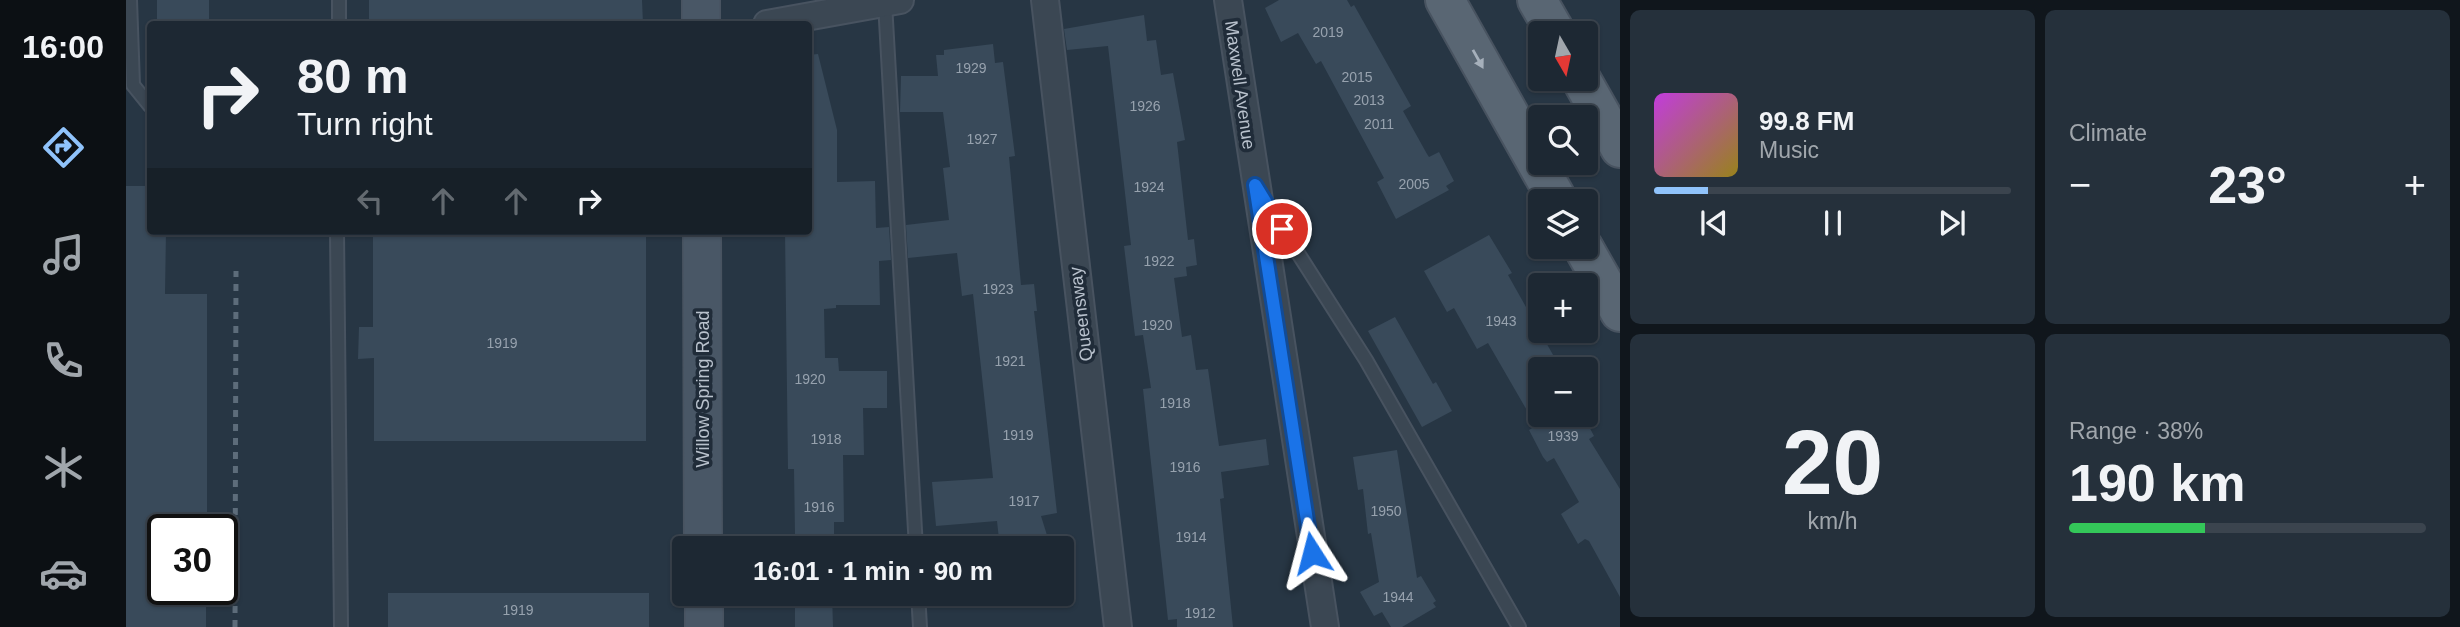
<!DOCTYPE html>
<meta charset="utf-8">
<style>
:root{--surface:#1d2833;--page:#25303b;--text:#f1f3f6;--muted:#a0a6ac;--line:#3b444e;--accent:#90c3fb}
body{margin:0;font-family:Helvetica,sans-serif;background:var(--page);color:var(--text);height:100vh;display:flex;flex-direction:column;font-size:26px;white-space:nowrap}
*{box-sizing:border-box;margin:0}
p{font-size:23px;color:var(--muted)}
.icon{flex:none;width:38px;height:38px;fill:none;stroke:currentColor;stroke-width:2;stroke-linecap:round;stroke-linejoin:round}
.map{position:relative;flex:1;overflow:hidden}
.details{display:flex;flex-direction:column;gap:10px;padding:10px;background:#10161c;width:840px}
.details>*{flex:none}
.guide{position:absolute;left:21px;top:21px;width:665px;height:214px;border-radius:7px;box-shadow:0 2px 5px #0004,0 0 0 2px var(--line);background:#1d2833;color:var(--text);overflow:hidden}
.needle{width:46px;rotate:171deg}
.buttons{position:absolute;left:1402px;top:21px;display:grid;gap:14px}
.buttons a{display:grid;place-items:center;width:70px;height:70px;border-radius:7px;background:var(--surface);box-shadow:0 2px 5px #0004,0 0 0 2px var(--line);font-size:35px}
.speed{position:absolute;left:21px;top:514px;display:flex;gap:14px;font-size:35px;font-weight:700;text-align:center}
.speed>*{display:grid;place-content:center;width:91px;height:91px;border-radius:50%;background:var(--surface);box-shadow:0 2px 5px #0004,0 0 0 2px var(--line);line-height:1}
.speed .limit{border:4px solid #111;border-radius:10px;background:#fff;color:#111}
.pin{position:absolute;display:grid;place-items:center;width:60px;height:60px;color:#fff;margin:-30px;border:4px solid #fff;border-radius:50%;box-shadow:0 2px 7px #0007}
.me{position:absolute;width:77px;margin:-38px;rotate:351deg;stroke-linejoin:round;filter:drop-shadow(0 0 5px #0008)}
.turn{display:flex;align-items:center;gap:24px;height:147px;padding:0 35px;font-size:32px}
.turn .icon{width:91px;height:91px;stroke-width:2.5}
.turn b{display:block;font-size:49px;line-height:60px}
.lanes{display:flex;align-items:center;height:66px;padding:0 35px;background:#0003;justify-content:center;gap:35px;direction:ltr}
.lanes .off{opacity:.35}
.big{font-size:52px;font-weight:600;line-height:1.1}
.details .tile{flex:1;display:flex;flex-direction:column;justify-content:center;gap:10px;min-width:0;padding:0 24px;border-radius:10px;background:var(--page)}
.details .dial{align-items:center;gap:0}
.dial b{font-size:91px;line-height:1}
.song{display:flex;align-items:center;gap:21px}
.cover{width:84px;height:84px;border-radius:10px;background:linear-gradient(135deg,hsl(290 70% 55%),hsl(50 70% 35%))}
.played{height:7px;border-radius:4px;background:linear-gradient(90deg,var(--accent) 15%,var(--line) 15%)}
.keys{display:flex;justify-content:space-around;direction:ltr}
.heat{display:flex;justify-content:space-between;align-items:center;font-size:38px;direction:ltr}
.charge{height:10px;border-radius:5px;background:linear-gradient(90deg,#34c759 38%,var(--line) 0)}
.details .tiles{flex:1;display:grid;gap:10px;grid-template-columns:repeat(2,1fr)}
.trip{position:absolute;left:546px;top:536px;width:402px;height:70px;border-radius:7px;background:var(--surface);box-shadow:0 2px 5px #0004,0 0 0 2px var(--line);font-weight:600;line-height:70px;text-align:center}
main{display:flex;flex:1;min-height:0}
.dock{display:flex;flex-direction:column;width:126px;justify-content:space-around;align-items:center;background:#0c1014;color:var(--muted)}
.dock .icon{width:49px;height:49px}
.dock .on{color:var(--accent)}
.dock b{font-size:32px;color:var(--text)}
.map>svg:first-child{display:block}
.building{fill:#394a5a}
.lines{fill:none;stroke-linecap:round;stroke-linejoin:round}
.lane-casing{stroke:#485360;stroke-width:16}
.street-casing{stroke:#485360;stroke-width:30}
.secondary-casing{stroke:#485360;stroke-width:40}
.primary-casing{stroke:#485360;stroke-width:42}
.lane{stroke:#3b4753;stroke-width:12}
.street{stroke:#3b4753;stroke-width:26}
.secondary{stroke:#495766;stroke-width:37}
.primary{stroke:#596673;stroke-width:38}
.rail{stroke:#5d6c7a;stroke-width:5;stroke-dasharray:7 7;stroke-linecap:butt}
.oneway{fill:#a6b0bb}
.route-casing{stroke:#114b97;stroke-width:18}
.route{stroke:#1a73e8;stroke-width:12}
.labels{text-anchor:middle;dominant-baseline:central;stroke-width:7;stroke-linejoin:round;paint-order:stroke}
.number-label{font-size:14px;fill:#97a2ae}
.street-label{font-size:18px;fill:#b9c2cd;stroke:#202c39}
</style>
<main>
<nav class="dock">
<b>16:00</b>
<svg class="icon on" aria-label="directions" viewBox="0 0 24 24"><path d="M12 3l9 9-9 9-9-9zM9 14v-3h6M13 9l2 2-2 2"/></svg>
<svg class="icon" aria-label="music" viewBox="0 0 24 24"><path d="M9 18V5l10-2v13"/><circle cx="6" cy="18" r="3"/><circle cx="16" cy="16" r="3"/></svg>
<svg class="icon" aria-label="phone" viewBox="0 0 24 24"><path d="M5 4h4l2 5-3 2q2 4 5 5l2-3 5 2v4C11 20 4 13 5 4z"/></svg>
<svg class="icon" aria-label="climate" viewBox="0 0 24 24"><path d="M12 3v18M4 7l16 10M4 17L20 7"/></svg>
<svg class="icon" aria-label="car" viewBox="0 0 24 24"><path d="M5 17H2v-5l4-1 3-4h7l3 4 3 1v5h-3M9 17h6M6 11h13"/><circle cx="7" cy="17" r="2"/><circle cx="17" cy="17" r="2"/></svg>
</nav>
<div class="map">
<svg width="1494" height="627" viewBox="0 0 1494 627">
<rect width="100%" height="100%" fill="#273644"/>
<g class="building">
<rect x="31" y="0" width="52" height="24"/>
<path d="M 243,0 L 516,0 L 517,24 L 243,24 Z"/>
<path d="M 1153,0 L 1221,0 L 1225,7 L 1228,5 L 1285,106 L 1277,111 L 1301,154 L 1303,157 L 1313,152 L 1328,181 L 1320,186 L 1323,190 L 1270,219 L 1251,182 L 1258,178 L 1195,61 L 1190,64 L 1172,33 L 1155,42 L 1139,8 Z"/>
<path d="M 1018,15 L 1021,41 L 1030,40 L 1035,75 L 1047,73 L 1059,140 L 1051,142 L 1062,240 L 1068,239 L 1071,265 L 1060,267 L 1061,276 L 1048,278 L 1056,337 L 1065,335 L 1070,370 L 1082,369 L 1093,446 L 1140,439 L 1143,465 L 1095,472 L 1098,498 L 1094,499 L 1107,627 L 1051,627 L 1051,619 L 1042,620 L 1017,389 L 1025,388 L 1017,335 L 1009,336 L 998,246 L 1005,245 L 982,46 L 941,50 L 938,29 Z"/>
<path d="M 867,44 L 869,63 L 877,62 L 889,156 L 883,157 L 895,285 L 908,284 L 911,311 L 908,311 L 931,513 L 915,516 L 925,548 L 874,548 L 871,521 L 810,526 L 806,482 L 867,478 L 847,294 L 836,296 L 831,253 L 782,258 L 780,225 L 823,220 L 817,168 L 824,167 L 817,112 L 774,112 L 775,76 L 812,76 L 810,55 L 818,55 L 818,50 Z"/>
<path d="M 692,54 L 711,130 L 711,182 L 749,181 L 750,228 L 763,227 L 765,260 L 753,261 L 754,305 L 710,305 L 710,308 L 698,309 L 699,358 L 712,358 L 713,371 L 761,371 L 761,408 L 737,408 L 738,455 L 717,455 L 718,522 L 708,522 L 708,534 L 669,534 L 668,469 L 662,469 L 659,231 L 682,231 L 682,55 Z"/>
<path d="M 0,186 L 24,186 L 24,231 L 40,231 L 39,294 L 81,294 L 81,530 L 37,530 L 37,590 L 80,590 L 80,627 L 0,627 Z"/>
<path d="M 247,231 L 520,231 L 520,441 L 248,441 L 248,358 L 232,359 L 233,327 L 247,327 Z"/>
<path d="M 1363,235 L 1386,273 L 1382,275 L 1435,369 L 1414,369 L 1414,415 L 1457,415 L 1468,436 L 1463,439 L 1494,489 L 1494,597 L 1463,541 L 1459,539 L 1452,544 L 1435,514 L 1453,502 L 1428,458 L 1421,462 L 1417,457 L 1403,430 L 1410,426 L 1362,343 L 1351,349 L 1328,308 L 1321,312 L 1298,271 Z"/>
<path d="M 1269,317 L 1307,384 L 1310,382 L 1326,411 L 1296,427 L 1242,331 Z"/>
<path d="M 1271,450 L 1291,578 L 1295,576 L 1310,601 L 1307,603 L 1310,607 L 1276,627 L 1265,627 L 1256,612 L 1248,616 L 1234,592 L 1253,582 L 1245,533 L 1242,534 L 1237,489 L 1232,490 L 1227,457 Z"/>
<rect x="262" y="593" width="261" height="34"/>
<path d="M 669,593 L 706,593 L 707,627 L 669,627 Z"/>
</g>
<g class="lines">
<g class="lane-casing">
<g id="lane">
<path d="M 4,0 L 7,85 L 24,106"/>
<path d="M 759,3 L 790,548"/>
<path d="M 213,24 L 213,0"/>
<path d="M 1140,203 L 1240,360 L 1393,627"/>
<path d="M 211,231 L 215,627"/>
<path d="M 792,593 L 794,627"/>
</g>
</g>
<g class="street-casing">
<g id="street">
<path d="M 919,0 L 992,627"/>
<path d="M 1102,0 L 1199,627"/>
<path d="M 641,24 L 774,0"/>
</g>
</g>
<g class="secondary-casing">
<g id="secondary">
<path d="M 575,24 L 575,0"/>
<path d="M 576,231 L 577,548"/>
<path d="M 578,593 L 578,627"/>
</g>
</g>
<g class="primary-casing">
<g id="primary">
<path d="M 1319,0 L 1432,201"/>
<path d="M 1411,0 L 1430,33"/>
<path d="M 1455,79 L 1494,148"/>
<path d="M 1457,247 L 1494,312"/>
</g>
</g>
<use href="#lane" class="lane"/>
<use href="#street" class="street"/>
<use href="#secondary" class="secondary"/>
<use href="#primary" class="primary"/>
<path class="rail" d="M 109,627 L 110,271"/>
</g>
<defs><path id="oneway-solid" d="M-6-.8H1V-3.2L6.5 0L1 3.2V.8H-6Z" transform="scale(1.75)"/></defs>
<use class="oneway" href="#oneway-solid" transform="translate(1352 59) rotate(61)"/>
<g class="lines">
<g class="route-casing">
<path id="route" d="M 1156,229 L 1129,185 L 1186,553"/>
</g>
<use href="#route" class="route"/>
</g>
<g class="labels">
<g class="number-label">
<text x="1202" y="32">2019</text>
<text x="845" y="68">1929</text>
<text x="1231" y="77">2015</text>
<text x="1243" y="100">2013</text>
<text x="1019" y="106">1926</text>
<text x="1253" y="124">2011</text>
<text x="856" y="139">1927</text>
<text x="1288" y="184">2005</text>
<text x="1023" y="187">1924</text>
<text x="1033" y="261">1922</text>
<text x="872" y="289">1923</text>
<text x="1375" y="321">1943</text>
<text x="1031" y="325">1920</text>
<text x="376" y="343">1919</text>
<text x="884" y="361">1921</text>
<text x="684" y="379">1920</text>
<text x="1049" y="403">1918</text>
<text x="892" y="435">1919</text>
<text x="1437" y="436">1939</text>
<text x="700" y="439">1918</text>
<text x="1059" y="467">1916</text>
<text x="898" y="501">1917</text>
<text x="693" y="507">1916</text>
<text x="1260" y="511">1950</text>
<text x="1065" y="537">1914</text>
<text x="1272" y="597">1944</text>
<text x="392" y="610">1919</text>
<text x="1074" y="613">1912</text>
</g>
<g class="street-label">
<text transform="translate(1114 85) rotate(82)">Maxwell Avenue</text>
<text transform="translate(955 314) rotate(-97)">Queensway</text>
<text transform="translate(577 389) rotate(-90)">Willow Spring Road</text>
</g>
</g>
</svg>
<div class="buttons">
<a><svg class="needle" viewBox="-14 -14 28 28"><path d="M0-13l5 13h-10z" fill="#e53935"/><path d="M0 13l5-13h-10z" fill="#a0a6ac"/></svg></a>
<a><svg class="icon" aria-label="search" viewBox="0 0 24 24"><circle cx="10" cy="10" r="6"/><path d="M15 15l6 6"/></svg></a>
<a><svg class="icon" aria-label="layers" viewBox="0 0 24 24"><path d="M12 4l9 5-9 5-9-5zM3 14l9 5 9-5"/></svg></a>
<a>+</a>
<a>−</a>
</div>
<div class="speed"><div class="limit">30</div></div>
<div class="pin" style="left:1156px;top:229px;background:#d93025"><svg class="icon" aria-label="arrive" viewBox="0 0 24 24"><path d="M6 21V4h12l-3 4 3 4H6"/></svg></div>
<svg class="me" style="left:1186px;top:553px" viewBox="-20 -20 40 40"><path d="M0-17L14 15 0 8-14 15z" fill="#1a73e8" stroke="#fff" stroke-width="4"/></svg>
<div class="trip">16:01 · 1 min · 90 m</div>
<div class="guide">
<div class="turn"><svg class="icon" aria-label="right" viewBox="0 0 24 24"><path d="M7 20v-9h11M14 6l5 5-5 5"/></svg><div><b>80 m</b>Turn right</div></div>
<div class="lanes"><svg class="icon off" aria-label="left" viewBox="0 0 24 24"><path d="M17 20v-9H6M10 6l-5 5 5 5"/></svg><svg class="icon off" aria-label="ahead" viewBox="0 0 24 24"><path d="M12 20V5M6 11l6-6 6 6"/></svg><svg class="icon off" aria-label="ahead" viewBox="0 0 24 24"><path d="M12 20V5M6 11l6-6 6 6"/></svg><svg class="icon" aria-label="right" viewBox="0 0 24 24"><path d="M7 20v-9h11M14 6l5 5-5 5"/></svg></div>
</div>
</div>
<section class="details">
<div class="tiles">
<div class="tile">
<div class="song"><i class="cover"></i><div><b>99.8 FM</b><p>Music</p></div></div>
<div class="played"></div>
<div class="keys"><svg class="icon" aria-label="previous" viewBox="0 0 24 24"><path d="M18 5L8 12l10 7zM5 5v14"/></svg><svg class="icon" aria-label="pause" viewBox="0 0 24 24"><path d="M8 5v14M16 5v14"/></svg><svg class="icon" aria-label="next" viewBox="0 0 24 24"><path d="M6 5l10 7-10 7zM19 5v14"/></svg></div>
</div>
<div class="tile"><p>Climate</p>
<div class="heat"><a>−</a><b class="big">23°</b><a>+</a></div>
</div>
<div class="tile dial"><b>20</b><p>km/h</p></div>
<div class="tile"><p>Range · 38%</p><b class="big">190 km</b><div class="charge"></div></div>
</div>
</section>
</main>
